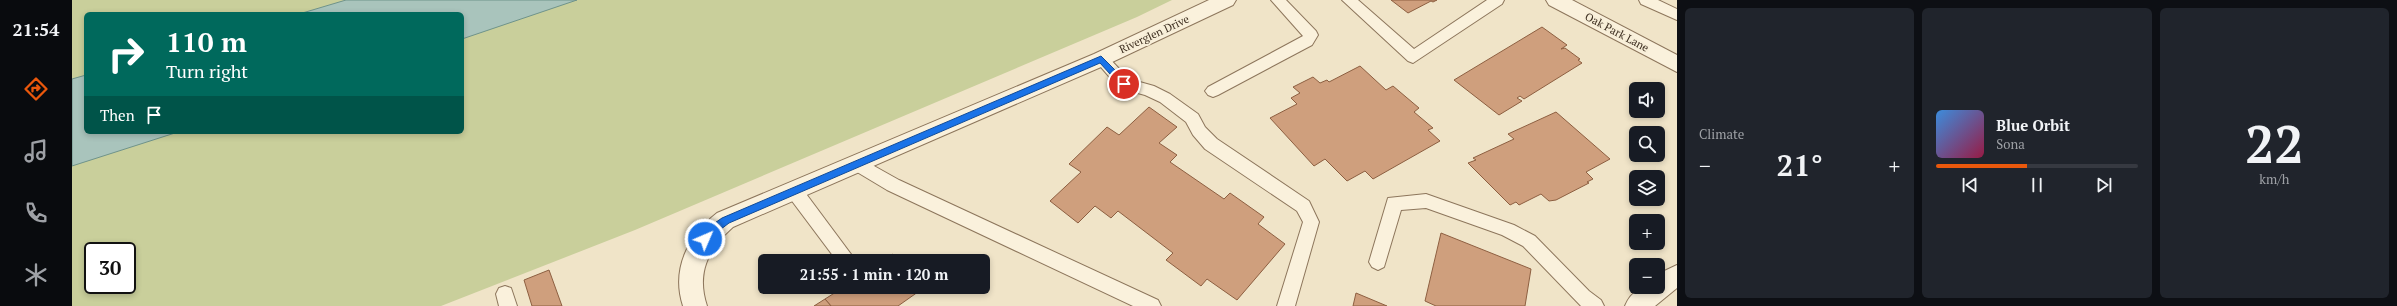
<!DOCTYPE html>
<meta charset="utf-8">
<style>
:root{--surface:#171b24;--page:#20242c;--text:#f1f3f6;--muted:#9ea1a6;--line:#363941;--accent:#ea580c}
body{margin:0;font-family:"PT Serif",serif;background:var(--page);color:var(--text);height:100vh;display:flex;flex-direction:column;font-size:15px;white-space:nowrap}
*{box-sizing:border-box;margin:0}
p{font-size:13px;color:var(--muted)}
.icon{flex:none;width:22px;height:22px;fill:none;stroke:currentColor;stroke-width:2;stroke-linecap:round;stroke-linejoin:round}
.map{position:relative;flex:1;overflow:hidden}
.details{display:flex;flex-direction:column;gap:8px;padding:8px;background:#0d0f14;width:720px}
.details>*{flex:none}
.top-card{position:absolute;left:12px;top:12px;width:380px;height:122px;border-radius:6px;box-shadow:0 2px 6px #0003;background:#00695c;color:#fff;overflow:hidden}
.buttons{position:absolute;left:1557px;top:82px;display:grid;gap:8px}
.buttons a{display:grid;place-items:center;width:36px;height:36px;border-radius:6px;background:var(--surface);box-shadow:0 2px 6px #0003;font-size:20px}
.speed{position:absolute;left:12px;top:242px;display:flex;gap:8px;font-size:20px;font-weight:700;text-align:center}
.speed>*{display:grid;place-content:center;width:52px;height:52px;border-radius:50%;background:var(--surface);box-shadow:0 2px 6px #0003;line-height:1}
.speed .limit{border:2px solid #111;border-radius:6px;background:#fff;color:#111}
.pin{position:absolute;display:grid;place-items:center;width:34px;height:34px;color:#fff;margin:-17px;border:2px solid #fff;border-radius:50%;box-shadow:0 1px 4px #0007}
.me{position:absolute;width:44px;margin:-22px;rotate:45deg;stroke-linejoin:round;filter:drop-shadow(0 0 3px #0008)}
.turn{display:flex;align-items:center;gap:14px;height:84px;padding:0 16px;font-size:18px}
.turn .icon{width:52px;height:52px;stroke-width:2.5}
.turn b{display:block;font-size:28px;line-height:34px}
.then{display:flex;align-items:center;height:38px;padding:0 16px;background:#0003;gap:8px;font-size:15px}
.big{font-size:30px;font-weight:600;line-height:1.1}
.details .tile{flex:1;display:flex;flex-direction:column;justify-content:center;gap:6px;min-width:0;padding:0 14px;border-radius:6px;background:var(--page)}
.details .dial{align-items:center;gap:0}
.dial b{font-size:52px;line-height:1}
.song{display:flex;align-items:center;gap:12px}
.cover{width:48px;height:48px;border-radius:6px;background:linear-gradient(135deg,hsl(210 70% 55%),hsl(340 70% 35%))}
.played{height:4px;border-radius:2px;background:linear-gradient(90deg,var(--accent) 45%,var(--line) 45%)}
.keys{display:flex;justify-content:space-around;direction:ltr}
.heat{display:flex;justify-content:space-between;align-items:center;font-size:22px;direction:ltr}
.details .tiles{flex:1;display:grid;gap:8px;grid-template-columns:repeat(3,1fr)}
.trip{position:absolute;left:686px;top:254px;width:232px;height:40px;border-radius:6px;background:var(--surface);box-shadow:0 2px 6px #0003;font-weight:600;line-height:40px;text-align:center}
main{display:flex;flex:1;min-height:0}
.menu{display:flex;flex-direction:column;width:72px;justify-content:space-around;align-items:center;background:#090b0e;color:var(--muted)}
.menu .icon{width:28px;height:28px}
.menu .active{color:var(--accent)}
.menu b{font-size:18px;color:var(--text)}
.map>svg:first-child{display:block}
.green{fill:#c9cf9b;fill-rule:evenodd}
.water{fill:#a9c4bc;stroke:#6f938a}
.building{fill:#cf9f7d;stroke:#8d5f41}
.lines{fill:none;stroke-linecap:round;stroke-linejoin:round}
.service-casing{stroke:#8d765c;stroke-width:2}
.minor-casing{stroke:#8d765c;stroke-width:2}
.tertiary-casing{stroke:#8d765c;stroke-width:2}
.service{fill:#faf1dc;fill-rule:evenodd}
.minor{fill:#faf1dc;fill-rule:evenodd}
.tertiary{fill:#faf1dc;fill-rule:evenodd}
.route{fill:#1a73e8;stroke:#114b97}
.labels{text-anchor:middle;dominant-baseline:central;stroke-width:4;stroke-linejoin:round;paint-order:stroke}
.street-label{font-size:11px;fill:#3d2e20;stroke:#f7eed8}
</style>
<main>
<nav class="menu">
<b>21:54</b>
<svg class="icon active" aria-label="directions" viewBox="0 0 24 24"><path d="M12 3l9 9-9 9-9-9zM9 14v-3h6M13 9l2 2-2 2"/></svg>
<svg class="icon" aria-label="music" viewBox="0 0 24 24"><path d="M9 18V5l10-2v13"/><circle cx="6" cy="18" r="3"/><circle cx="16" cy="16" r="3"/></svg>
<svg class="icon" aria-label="phone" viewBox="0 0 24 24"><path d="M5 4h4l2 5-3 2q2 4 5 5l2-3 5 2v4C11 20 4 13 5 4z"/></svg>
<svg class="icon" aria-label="climate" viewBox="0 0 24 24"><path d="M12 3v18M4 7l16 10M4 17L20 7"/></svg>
</nav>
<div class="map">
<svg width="1605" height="306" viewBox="0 0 1605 306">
<rect width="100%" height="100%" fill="#f0e4c8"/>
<path class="green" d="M 0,0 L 1100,0 L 1065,17 L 563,230 L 369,306 L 0,306 ZM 14,14 L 390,14 L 390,132 L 14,132 ZM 21,251 L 55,251 L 55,285 L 21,285 Z"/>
<g class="water">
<path d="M 274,0 L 505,0 L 390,39 L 390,14 L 227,14 Z"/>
<path d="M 14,75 L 14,132 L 106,132 L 0,166 L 0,79 Z"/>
</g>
<g class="building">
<path d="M 1319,0 L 1365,0 L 1361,2 L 1359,1 L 1336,13 Z"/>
<path d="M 1470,27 L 1495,45 L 1489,49 L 1493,48 L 1508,59 L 1506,60 L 1510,63 L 1452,99 L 1448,96 L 1445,98 L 1450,101 L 1427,115 L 1382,80 Z"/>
<path d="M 1288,66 L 1314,90 L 1321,86 L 1347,108 L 1342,112 L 1361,128 L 1356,130 L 1368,141 L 1301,179 L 1293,171 L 1275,181 L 1253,159 L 1242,166 L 1198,118 L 1225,104 L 1219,98 L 1228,93 L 1221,87 L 1241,77 L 1248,83 L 1255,80 L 1257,82 Z"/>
<path d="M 1077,107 L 1105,127 L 1087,143 L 1105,155 L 1098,162 L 1152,199 L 1158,193 L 1192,217 L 1186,224 L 1213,244 L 1165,300 L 1135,279 L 1129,286 L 1094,260 L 1101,253 L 1046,211 L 1039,218 L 1023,206 L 1006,223 L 978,201 L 1009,172 L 997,164 L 1035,127 L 1047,135 Z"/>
<path d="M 1484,112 L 1538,159 L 1514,172 L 1521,179 L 1515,182 L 1517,183 L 1484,200 L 1477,201 L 1469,194 L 1447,205 L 1444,202 L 1438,205 L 1396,163 L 1404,160 L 1401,158 L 1442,139 L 1436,134 Z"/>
<path d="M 1369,233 L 1459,269 L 1453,306 L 1364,306 L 1353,301 Z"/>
<path d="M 821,254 L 828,261 L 811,261 Z"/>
<path d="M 477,270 L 490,306 L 460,306 L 452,280 Z"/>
<path d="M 772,287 L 853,287 L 826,306 L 759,306 L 753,299 Z"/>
<path d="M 1284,293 L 1315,306 L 1281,306 Z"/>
<path d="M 753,299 L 759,306 L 742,306 Z"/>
</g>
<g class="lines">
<g class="service-casing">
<g id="service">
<path d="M 1199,0 L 1214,0 L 1244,31 L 1246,35 L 1240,45 L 1146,95 L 1141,97 L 1136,95 L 1133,91 L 1136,87 L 1231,36 Z"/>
<path d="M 1270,0 L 1286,0 L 1342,49 L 1415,0 L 1432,0 L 1430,4 L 1341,63 L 1336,61 Z"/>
<path d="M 1567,0 L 1586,0 L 1605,9 L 1605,20 L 1569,4 Z"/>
<path d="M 1029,53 L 1034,55 L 1057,79 L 1082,86 L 1098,94 L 1126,114 L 1133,127 L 1145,139 L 1237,201 L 1247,222 L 1223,306 L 1205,306 L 1231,222 L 1225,211 L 1133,149 L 1121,135 L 1114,122 L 1088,102 L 1073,95 L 1047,88 L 1022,59 L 1024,55 Z"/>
<path d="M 786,157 L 827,180 L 1086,300 L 1089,306 L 1061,306 L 815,190 L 780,169 L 778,164 L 780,159 Z"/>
<path d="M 723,185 L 729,187 L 784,261 L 765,261 L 717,197 L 715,192 L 717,187 Z"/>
<path d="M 1354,194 L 1442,225 L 1463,236 L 1517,291 L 1529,300 L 1532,306 L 1509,306 L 1451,246 L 1430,235 L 1354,208 L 1329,210 L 1312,267 L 1306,270 L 1300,267 L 1297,262 L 1316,198 Z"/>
<path d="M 433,286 L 439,288 L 445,306 L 427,306 L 424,294 L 427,288 Z"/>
</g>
</g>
<g class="minor-casing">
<g id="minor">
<path d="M 1137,0 L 1164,0 L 1161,5 L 1036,64 L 661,227 C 636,249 624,273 635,306 L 611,306 C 599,269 616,236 645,213 L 1022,54 Z"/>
<path d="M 1605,265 L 1605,288 L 1583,306 L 1553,306 C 1560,290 1569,287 1586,287 L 1586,274 Z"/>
</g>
</g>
<g class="tertiary-casing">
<path id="tertiary" d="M 1474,0 L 1500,0 L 1605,55 L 1605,72 L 1477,5 Z"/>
</g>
<use href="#service" class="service"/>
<use href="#minor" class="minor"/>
<use href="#tertiary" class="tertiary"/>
</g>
<path class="route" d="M 1029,56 L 1055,82 L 1055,86 L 1049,86 L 1028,63 L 657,223 L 644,233 L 636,242 L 629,242 L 628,239 L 637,227 L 650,218 Z"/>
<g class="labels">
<g class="street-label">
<text transform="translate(1545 32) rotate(28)">Oak Park Lane</text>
<text transform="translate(1082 34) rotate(-25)">Riverglen Drive</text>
</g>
</g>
</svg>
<div class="buttons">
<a><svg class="icon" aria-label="sound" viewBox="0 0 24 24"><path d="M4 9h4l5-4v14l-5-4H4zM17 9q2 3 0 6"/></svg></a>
<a><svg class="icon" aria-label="search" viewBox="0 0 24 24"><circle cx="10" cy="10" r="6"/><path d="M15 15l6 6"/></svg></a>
<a><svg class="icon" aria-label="layers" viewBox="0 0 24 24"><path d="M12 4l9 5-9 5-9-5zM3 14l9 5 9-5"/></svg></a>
<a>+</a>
<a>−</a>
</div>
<div class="speed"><div class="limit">30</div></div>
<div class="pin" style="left:1052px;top:84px;background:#d93025"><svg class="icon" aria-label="arrive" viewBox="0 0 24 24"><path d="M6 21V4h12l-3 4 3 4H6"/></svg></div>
<svg class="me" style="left:633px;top:239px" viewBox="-20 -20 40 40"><circle r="17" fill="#1a73e8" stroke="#fff" stroke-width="3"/><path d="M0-11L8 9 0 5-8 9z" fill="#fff"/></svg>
<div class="trip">21:55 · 1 min · 120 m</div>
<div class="top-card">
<div class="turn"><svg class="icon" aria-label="right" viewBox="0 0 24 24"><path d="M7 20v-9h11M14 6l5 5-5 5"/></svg><div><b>110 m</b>Turn right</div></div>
<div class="then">Then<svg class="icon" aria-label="arrive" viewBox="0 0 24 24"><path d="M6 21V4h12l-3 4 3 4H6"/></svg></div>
</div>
</div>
<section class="details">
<div class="tiles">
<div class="tile"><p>Climate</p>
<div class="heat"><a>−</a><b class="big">21°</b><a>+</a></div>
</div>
<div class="tile">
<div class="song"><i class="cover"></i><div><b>Blue Orbit</b><p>Sona</p></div></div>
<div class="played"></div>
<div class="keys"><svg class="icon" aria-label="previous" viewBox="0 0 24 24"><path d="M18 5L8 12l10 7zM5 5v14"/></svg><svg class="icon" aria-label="pause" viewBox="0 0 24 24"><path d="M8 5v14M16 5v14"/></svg><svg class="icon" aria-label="next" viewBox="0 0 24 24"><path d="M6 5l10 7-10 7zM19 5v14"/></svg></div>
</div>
<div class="tile dial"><b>22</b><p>km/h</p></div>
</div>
</section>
</main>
